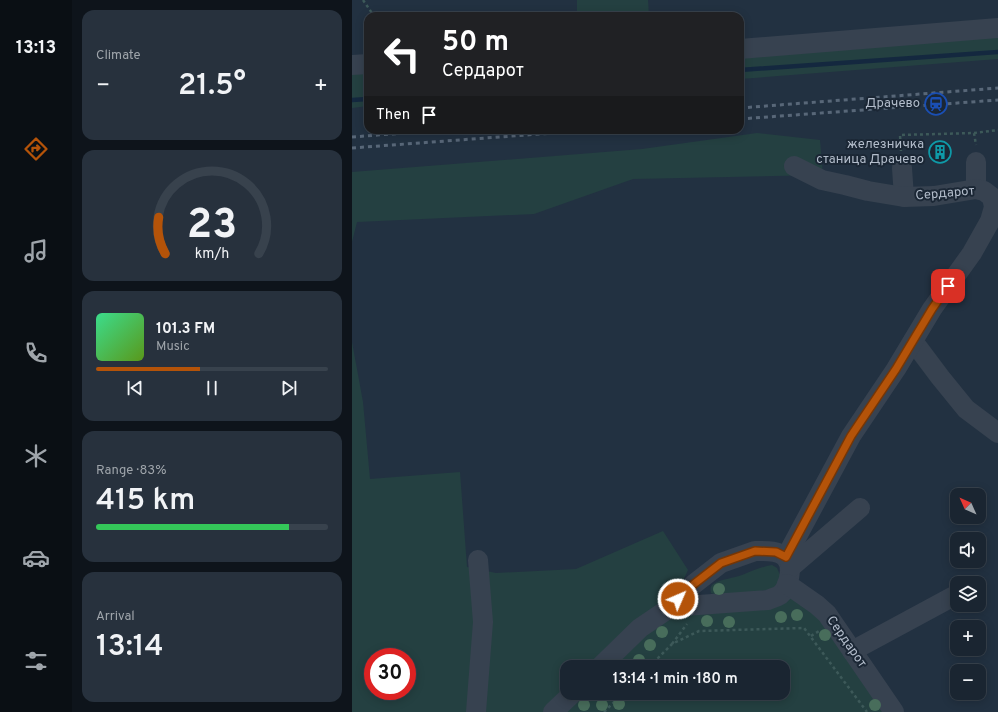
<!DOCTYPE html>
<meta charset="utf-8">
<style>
:root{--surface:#1a2531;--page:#27313d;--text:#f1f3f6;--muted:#9fa5ab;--line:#38424d;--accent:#b45309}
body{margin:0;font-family:Overpass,sans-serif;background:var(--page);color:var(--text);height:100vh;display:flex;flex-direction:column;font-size:15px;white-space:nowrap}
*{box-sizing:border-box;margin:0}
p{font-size:13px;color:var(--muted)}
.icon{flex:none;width:22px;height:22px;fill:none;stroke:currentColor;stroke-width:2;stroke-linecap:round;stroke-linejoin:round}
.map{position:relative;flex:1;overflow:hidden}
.panel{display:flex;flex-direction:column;gap:10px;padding:10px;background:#0e141b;width:280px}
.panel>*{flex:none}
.hud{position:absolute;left:12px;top:12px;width:380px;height:122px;border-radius:12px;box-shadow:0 2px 10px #0003,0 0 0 1px var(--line);background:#202124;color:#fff;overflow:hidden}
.needle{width:26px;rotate:315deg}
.tools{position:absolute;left:598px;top:488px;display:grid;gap:8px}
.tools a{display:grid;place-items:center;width:36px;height:36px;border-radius:8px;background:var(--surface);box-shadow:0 2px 10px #0003,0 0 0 1px var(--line);font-size:20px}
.speed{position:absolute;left:12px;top:648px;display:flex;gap:8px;font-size:20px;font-weight:700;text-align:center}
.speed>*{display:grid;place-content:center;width:52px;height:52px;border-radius:50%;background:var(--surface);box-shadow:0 2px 10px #0003,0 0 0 1px var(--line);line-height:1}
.speed .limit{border:6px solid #d22;background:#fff;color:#111}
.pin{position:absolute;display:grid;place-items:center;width:34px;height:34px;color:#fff;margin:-17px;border-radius:8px;box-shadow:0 2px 6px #0006}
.me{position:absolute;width:44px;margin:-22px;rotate:45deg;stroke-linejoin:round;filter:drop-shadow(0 0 3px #0008)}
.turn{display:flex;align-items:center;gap:14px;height:84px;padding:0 12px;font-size:18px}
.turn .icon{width:52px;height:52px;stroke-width:2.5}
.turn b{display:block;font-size:28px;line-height:34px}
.then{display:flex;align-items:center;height:38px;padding:0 12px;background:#0003;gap:8px;font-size:15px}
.big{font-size:30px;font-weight:600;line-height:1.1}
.panel .tile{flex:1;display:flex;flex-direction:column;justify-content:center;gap:6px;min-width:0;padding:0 14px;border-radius:12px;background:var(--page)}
.panel .dial{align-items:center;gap:0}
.dial svg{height:104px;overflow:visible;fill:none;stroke:var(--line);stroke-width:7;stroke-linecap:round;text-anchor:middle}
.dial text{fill:var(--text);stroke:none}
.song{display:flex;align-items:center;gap:12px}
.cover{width:48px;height:48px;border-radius:6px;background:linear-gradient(135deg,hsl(150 70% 55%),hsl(90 70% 35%))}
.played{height:4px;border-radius:2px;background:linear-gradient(90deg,var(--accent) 45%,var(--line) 45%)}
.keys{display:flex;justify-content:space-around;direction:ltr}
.heat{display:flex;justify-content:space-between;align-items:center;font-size:22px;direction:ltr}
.charge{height:6px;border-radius:3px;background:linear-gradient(90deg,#34c759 83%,var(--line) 0)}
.trip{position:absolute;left:208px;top:660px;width:230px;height:40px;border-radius:12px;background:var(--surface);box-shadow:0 2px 10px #0003,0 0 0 1px var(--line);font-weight:600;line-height:40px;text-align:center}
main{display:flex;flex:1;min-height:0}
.menu{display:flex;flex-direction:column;width:72px;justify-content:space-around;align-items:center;background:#0a0f14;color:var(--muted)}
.menu .icon{width:28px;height:28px}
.menu .on{color:var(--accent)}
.menu b{font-size:18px;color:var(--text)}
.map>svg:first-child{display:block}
.green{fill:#244041;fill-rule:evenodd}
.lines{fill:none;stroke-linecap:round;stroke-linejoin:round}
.stream{stroke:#14283f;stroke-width:4.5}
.path{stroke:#3d5959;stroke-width:2.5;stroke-dasharray:3 3;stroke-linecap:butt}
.minor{stroke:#374250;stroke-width:20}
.rail{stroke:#586778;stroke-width:3;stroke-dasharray:4 4;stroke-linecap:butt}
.tree{fill:#486d5b}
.route-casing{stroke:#753606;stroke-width:10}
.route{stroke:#b45309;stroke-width:7}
.labels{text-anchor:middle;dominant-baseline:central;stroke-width:4;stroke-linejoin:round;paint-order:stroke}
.poi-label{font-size:13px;fill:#b3bdcb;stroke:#1b2735;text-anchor:end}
.street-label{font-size:13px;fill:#b3bdcb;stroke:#1b2735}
</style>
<main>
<nav class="menu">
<b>13:13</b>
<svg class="icon on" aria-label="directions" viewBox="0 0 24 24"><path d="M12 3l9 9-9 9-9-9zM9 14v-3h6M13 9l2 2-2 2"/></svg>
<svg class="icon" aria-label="music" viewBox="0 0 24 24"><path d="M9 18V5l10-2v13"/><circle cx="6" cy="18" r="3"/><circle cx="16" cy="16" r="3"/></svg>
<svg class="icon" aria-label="phone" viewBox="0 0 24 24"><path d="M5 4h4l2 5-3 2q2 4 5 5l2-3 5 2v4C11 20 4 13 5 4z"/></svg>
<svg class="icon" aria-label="climate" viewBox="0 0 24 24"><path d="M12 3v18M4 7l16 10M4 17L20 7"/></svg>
<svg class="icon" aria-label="car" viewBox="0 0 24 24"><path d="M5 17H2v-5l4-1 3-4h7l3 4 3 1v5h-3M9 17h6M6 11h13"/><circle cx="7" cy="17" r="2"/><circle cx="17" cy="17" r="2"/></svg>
<svg class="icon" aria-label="filters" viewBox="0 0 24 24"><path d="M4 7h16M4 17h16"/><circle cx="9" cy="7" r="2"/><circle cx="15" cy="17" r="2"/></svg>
</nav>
<section class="panel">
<div class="tile"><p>Climate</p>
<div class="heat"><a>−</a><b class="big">21.5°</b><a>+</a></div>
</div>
<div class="tile dial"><svg viewBox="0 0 100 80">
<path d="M14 69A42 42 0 1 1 86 69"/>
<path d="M14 69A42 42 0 0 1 9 41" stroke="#b45309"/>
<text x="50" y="56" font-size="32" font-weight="700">23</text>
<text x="50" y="72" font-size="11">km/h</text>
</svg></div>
<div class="tile">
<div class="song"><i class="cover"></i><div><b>101.3 FM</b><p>Music</p></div></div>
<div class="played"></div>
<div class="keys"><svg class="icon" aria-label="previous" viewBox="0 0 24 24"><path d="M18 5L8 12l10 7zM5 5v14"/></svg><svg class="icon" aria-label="pause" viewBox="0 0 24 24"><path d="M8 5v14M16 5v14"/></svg><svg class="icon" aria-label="next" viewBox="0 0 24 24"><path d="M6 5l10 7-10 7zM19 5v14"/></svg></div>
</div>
<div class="tile"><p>Range · 83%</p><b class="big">415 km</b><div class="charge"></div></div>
<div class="tile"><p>Arrival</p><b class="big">13:14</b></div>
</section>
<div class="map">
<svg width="646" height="712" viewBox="0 0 646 712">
<rect width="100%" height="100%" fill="#223141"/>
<g class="green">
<path d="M 225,0 L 296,0 L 297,16 L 225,16 Z"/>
<path d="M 646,28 L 646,59 L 388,79 L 388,49 Z"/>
<path d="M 16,64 L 16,106 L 0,108 L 0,65 Z"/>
<path d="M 405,133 L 468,140 L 471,175 L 281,179 L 182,214 L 5,222 L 0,242 L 0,172 L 290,149 Z"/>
<path d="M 0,342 L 11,402 L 18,479 L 108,472 L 115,567 L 144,573 L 224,569 L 311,531 L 336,570 L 323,598 L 242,667 L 215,667 L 215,693 L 194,712 L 0,712 ZM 21,657 L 55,657 L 55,691 L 21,691 Z"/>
<path d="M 420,565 L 425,568 L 429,577 L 425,589 L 367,596 L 359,593 C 358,589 358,585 363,583 C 370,579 382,578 390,575 C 400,571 409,567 420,565 Z"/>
<path d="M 428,594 L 465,605 L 542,712 L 201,712 L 221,693 L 431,693 L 431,667 L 248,667 L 319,607 Z"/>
</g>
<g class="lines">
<g class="stream">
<path d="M 388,70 L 646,52"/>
<path d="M 0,100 L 16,99"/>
</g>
<g class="path">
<path d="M 11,0 L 22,16"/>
<path d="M 622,133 L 646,130"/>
<path d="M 549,151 L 548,135 L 622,133 L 624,145"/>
<path d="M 459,636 L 467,631"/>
<path d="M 320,644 L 335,624"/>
<path d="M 297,667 L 320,644 L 347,631 L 452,628 L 515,712"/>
<path d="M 252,712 L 271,693"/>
</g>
<g class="minor">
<path d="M 388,49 L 646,28"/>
<path d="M 0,65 L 16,64"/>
<path d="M 624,162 L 624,189"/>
<path d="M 550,168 L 552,197"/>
<path d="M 561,341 L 588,377 L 614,409 L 646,433"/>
<path d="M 403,551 C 413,551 426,550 433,557 C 442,566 437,588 428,595 C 425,597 420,598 416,600 L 319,607 L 342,584 L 369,563 Z"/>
<path d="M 434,557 L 499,436 L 544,369 L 580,309 L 620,253 L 638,221 L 642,207 L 640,197 L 632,191 L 624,189 L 582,196 L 552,197 L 516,191 L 493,185 L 470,180 L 442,166"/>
<path d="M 438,568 L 508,508"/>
<path d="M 435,584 L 465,605 L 475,614 L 542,712"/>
<path d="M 500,651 L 600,597"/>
<path d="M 248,667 L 288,628 L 319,607"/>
<path d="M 124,712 L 131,622 L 126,560"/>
<path d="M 201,712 L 221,693"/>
</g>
<g class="rail">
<path d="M 388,108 L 646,88"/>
<path d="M 388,119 L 646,100"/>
<path d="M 0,137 L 92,130"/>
<path d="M 0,148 L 241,130"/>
</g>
</g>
<g class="tree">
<circle cx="367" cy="589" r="6"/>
<circle cx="445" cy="615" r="6"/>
<circle cx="429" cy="617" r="6"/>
<circle cx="355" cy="621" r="6"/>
<circle cx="377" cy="622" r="6"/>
<circle cx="310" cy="632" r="6"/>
<circle cx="473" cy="635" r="6"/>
<circle cx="298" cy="645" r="6"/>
<circle cx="287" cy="660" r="6"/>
<circle cx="267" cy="704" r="6"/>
<circle cx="232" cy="705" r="6"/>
<circle cx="250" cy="705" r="6"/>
<circle cx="523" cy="705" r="6"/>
</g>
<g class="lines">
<g class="route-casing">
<path id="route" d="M 326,599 L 342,584 L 369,563 L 403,551 L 424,552 L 434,557 L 499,436 L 544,369 L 580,309 L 596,286"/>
</g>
<use href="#route" class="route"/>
</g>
<defs>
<g id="station-ring" transform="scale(1.15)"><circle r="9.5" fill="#1b2735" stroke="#1a4fb4" stroke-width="1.5"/><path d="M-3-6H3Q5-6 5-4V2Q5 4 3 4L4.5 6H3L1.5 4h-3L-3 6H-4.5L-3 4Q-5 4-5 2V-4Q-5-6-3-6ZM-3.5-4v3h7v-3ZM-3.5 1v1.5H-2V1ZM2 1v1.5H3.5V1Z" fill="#1a4fb4"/></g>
<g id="building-ring" transform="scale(1.15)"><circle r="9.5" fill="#1b2735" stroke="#0f9aa8" stroke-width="1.5"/><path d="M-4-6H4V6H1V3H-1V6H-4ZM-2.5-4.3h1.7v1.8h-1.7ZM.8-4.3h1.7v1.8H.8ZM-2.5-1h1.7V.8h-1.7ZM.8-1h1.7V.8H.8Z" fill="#0f9aa8"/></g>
</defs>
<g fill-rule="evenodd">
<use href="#station-ring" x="584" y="104"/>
<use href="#building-ring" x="588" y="152"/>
</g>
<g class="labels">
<g class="poi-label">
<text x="568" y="104">Драчево</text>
<text x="572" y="145">железничка<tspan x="572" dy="15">станица Драчево</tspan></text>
</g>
<g class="street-label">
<text transform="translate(593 194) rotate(-5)">Сердарот</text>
<text transform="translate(494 642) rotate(55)">Сердарот</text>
</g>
</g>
</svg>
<div class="tools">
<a><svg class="needle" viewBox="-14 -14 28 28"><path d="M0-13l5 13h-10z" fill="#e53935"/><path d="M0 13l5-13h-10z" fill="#9fa5ab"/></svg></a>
<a><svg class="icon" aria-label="sound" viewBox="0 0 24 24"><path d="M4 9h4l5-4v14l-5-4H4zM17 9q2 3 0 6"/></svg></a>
<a><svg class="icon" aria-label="layers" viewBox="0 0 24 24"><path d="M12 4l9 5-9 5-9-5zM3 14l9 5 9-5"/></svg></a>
<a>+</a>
<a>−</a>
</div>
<div class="speed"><div class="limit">30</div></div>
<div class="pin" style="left:596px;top:286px;background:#d93025"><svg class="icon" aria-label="arrive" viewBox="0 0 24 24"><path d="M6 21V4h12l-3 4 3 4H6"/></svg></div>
<svg class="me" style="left:326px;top:599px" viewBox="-20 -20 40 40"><circle r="17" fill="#b45309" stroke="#fff" stroke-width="3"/><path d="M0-11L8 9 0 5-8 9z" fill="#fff"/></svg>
<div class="trip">13:14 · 1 min · 180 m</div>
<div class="hud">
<div class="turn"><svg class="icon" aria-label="left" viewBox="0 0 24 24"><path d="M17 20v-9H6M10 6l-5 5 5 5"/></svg><div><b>50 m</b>Сердарот</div></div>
<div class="then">Then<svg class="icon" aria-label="arrive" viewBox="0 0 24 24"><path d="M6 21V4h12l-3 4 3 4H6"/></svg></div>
</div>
</div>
</main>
